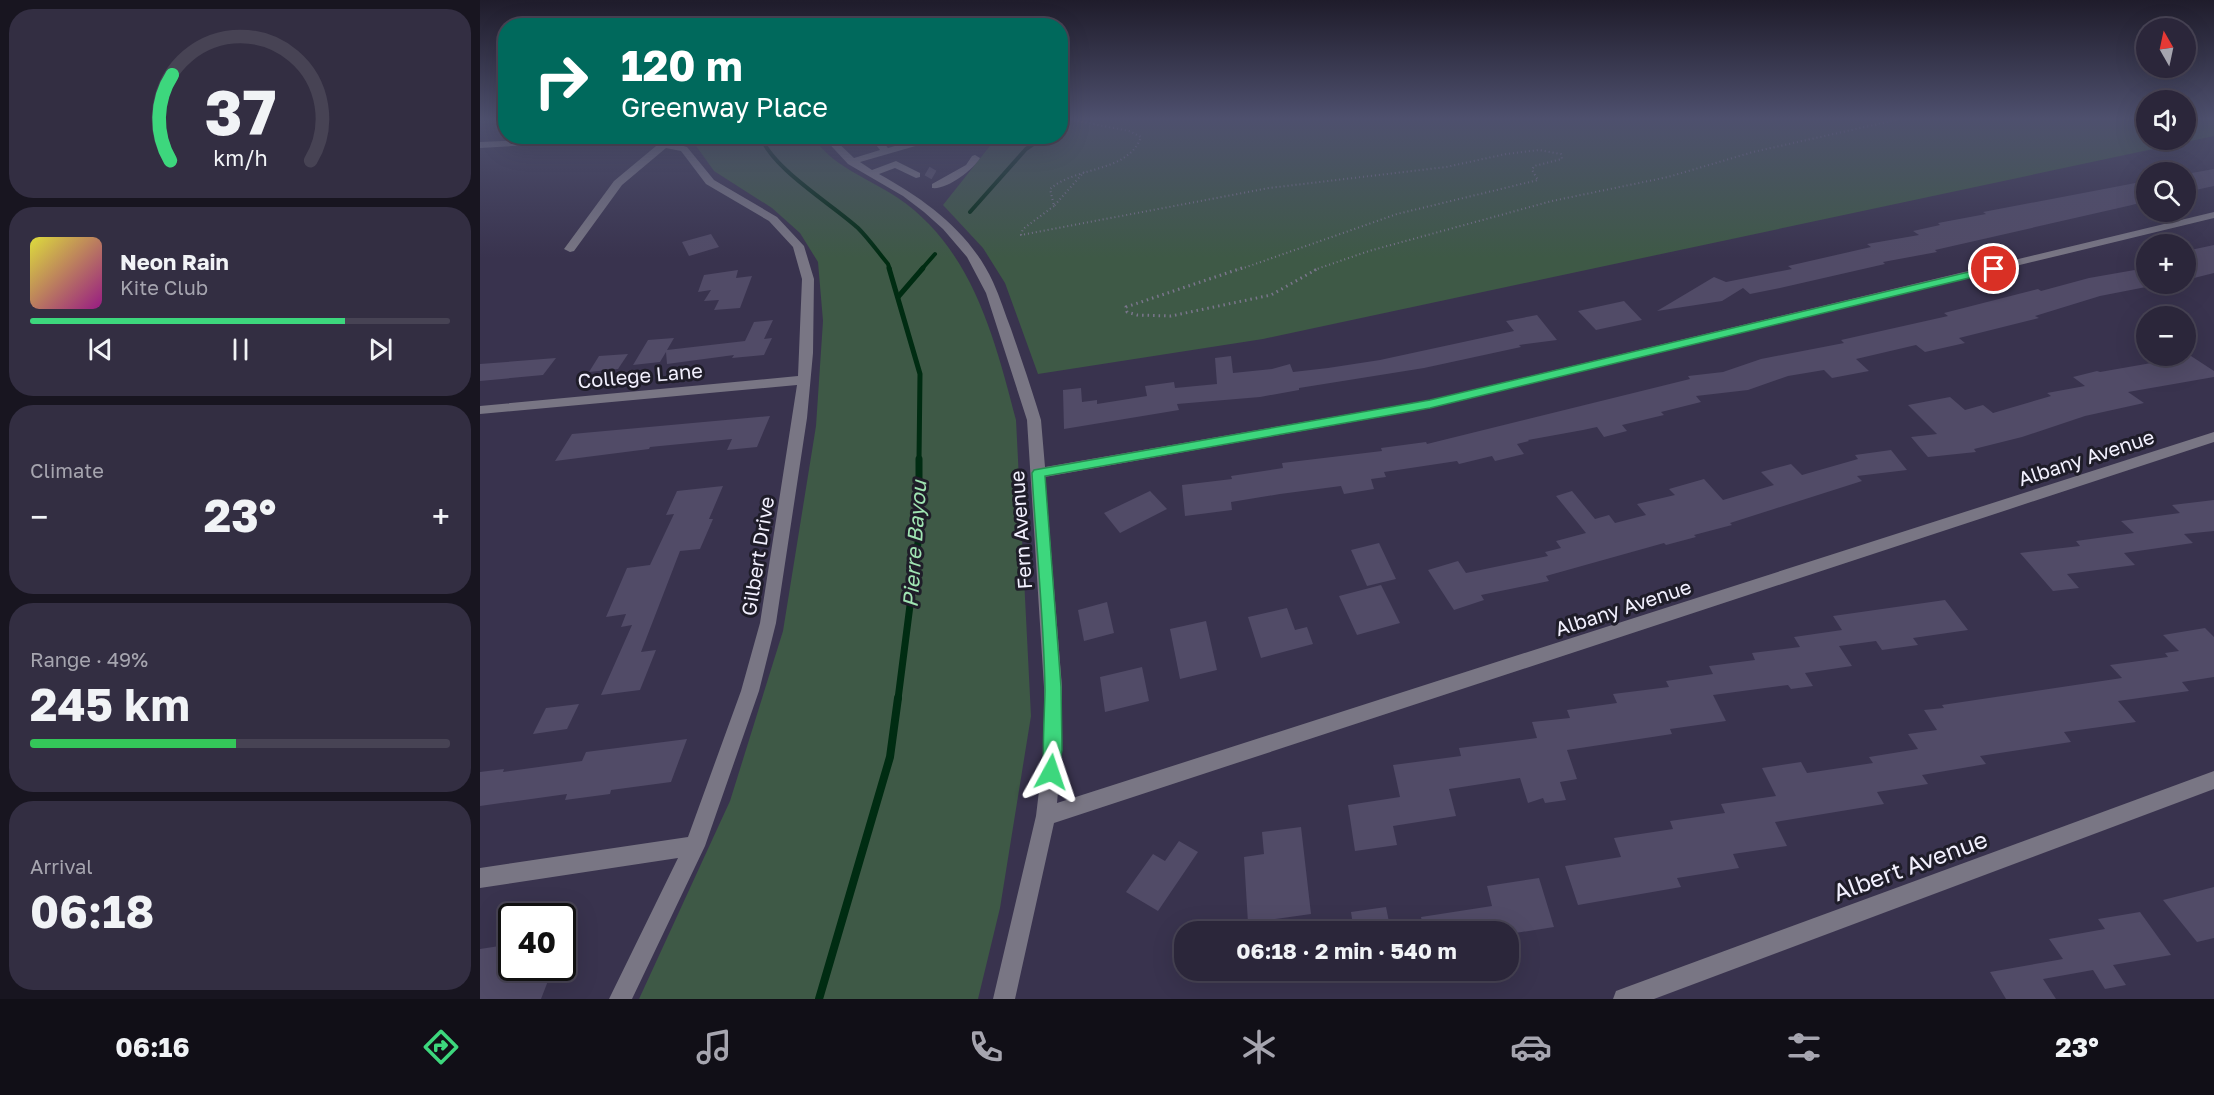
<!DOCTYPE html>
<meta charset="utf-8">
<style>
:root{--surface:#2b263a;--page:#332e42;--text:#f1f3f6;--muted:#a6a5af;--line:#474354;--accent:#3dd77d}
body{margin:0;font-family:"Golos Text",sans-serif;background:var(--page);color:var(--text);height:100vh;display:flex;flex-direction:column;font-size:22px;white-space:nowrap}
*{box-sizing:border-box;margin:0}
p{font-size:20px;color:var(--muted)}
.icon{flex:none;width:33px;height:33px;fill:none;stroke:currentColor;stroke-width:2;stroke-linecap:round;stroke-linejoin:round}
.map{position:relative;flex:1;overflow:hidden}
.sheet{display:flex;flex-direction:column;gap:9px;padding:9px;background:#181520;width:480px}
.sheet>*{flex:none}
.guide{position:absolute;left:18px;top:18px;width:570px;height:126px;border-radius:24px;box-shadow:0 6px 24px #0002,0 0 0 2px var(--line);background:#00695c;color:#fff;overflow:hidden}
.needle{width:39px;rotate:351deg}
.controls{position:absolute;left:1656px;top:18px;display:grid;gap:12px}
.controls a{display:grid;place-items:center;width:60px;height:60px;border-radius:50%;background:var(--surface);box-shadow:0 6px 24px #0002,0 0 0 2px var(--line);font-size:30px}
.speed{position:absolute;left:18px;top:903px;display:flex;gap:12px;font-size:30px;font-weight:700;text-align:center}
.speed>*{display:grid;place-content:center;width:78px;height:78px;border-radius:50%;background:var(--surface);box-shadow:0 6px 24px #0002,0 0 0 2px var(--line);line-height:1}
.speed .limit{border:3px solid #111;border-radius:9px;background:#fff;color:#111}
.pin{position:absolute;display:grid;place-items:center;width:51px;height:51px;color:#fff;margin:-26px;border:3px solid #fff;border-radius:50%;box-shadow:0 2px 6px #0007}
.me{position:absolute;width:66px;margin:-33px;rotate:5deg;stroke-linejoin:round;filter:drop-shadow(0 0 4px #0008)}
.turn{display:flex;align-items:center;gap:21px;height:126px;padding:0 24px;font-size:27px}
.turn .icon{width:78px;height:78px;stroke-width:2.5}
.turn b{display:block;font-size:42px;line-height:51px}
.big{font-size:45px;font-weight:700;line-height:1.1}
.sheet .tile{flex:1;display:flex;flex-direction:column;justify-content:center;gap:9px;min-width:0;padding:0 21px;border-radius:24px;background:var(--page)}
.sheet .dial{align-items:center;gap:0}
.dial svg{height:156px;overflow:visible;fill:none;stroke:var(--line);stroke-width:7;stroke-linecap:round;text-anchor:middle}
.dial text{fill:var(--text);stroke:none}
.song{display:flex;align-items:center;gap:18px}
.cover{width:72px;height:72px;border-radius:9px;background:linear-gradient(135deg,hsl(60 70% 55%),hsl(310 70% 35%))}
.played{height:6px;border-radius:3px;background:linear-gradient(90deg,var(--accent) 75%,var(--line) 75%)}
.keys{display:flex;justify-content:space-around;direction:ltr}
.heat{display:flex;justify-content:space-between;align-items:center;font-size:33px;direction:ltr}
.charge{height:9px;border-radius:4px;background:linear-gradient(90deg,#34c759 49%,var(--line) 0)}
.trip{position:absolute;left:694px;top:921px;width:345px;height:60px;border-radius:24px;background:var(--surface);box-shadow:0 6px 24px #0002,0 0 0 2px var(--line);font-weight:700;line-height:60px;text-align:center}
.tabs{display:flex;height:96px;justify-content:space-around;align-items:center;background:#110f17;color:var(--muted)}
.tabs .icon{width:42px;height:42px}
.tabs .selected{color:var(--accent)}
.tabs b{font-size:27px;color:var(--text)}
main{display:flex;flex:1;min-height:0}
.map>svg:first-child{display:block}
.green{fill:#3e5946}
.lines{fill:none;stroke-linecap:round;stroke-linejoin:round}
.stream-far3{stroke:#002c12;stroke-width:4}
.stream-far2{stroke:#002c12;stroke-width:5}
.stream-far1{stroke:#002c12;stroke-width:7}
.stream{stroke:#002c12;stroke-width:8}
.building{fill:#514b67}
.minor-tunnel{stroke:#554f68;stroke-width:10;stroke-dasharray:10 5;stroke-linecap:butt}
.path-far1{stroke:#7a768c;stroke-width:2;stroke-dasharray:1 3;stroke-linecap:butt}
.path{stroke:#7a768c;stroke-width:3;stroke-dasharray:1.5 4;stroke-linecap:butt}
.minor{fill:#797684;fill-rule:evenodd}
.route{fill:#3dd77d;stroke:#288c51;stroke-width:1.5}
.labels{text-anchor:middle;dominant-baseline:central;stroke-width:6;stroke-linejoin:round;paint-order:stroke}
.street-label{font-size:20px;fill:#f2f0fe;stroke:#1f1d29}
.water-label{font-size:21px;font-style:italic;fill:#a0e5b3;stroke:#1f1d29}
.near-street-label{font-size:24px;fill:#f2f0fe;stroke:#1f1d29}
</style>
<main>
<section class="sheet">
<div class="tile dial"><svg viewBox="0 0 100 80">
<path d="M14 69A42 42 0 1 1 86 69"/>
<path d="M14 69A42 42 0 0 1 15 25" stroke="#3dd77d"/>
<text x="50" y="56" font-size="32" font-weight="700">37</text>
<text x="50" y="72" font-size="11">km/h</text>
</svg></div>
<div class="tile">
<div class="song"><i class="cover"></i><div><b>Neon Rain</b><p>Kite Club</p></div></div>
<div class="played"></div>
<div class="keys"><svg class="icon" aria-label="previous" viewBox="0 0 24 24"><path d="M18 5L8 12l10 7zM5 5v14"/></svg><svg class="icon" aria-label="pause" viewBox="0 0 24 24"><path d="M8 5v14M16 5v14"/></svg><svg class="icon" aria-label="next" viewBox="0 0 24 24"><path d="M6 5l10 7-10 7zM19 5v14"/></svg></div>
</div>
<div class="tile"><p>Climate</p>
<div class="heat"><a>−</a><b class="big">23°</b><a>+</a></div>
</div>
<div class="tile"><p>Range · 49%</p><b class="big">245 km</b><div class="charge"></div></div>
<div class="tile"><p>Arrival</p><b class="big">06:18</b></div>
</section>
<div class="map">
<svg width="1734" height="999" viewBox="0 0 1734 999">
<rect width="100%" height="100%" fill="#39334e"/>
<g class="green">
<path d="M 581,118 L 1666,118 L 1666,140 L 1706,140 L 1706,118 L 1734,118 L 1734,136 L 783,339 L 558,374 L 525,283 L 503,248 L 463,205 L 517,137 L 580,136 Z"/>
<path d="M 217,137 L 333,137 C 353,167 388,178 418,198 C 492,248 515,339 536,420 L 551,716 L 520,908 L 498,999 L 159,999 L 250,801 L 303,631 L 336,426 L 343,321 L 338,262 L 320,233 L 292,208 L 234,171 L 214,143 Z"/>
</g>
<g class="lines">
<g class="stream-far3">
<path d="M 580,125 L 590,118"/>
<path d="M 281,136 C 290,167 353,205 378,228 C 389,239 398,252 408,264 L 410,270"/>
<path d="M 490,212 L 546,149 L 565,136"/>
<path d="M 441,270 L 455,254"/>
</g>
<g class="stream-far2">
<path d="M 409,268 L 440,374 L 439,460"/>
<path d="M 418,297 L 443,268"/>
</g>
<path class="stream-far1" d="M 418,699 L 439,535 L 439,459"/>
<path class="stream" d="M 339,999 L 410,757 L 418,698"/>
</g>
<g class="building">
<path d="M 1734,169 L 1734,186 L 1706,192 L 1706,174 Z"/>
<path d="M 1666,181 L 1666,201 L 1652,205 L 1455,250 L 1457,252 L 1403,262 L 1405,264 L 1300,288 L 1270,294 L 1263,288 L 1242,301 L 1177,311 L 1234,277 L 1246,282 L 1312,269 L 1308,266 L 1391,247 L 1387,244 L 1439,235 L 1433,231 L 1460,225 L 1458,223 L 1506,214 L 1503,212 Z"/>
<path d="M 231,234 L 239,247 L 209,256 L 202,242 Z"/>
<path d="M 1734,245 L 1734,273 L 1706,280 L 1706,251 Z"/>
<path d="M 1666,268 L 1666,287 L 1620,296 L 1555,316 L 1559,318 L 1479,338 L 1485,343 L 1445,352 L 1436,345 L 1376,359 L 1389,371 L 1352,378 L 1344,370 L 1308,376 L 1268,390 L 1216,396 L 1221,402 L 1181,412 L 1184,415 L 1142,425 L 1147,431 L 1124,437 L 1117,427 L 1103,430 L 1048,440 L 1049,441 L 1037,444 L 1044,454 L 1015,461 L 1012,456 L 979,464 L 977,461 L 904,472 L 906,477 L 891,479 L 894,489 L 864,494 L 861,486 L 800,494 L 751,502 L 752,510 L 705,516 L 702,485 L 752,479 L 751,476 L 803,468 L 802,463 L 902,451 L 901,448 L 946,442 L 947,444 L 1210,379 L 1208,376 L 1243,372 L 1281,359 L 1364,343 L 1361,340 L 1468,316 L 1464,313 L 1558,289 L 1561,291 L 1609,278 Z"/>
<path d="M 258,270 L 256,278 L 272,276 L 260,308 L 234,310 L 239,300 L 224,301 L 231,290 L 218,292 L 224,275 Z"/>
<path d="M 1144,301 L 1162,320 L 1116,330 L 1098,311 Z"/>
<path d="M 1057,315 L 1077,340 L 1039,345 L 1041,347 L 944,368 L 819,388 L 819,390 L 780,397 L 697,404 L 699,410 L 584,429 L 583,390 L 601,388 L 602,402 L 617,400 L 617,404 L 667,396 L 665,386 L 694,382 L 695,388 L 737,384 L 735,358 L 751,356 L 753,373 L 792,369 L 810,364 L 813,372 L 848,368 L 900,360 L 1034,331 L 1026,321 Z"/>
<path d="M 293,320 L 284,339 L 292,338 L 284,355 L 252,358 L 254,355 L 187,364 L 186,352 L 180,362 L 153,365 L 168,340 L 194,338 L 187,350 L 265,341 L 274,322 Z"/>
<path d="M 148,354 L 138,369 L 109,372 L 119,356 Z"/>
<path d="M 1667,356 L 1711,356 L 1734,371 L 1734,377 L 1648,392 L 1664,403 L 1605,416 L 1542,437 L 1494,449 L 1496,452 L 1448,457 L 1431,437 L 1457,434 L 1428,405 L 1470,397 L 1485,410 L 1503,405 L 1513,413 L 1571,396 L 1567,393 L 1605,386 L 1593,377 L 1617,371 L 1620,372 L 1677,362 Z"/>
<path d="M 76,358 L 63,375 L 0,381 L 0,364 Z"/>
<path d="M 290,416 L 277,447 L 247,450 L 252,439 L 170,447 L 169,449 L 75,461 L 92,434 Z"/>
<path d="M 1411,450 L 1427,470 L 1377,476 L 1382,481 L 1250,523 L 1252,525 L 1214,535 L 1216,537 L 1186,545 L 1184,543 L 1066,576 L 1069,581 L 1001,595 L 1004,600 L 974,610 L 948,570 L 978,561 L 986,573 L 1068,556 L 1065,552 L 1081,548 L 1076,541 L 1106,533 L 1076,496 L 1092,491 L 1115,519 L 1129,515 L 1135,523 L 1166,515 L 1157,504 L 1195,495 L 1189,489 L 1224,479 L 1243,500 L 1294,485 L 1281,472 L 1311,464 L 1322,475 L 1378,459 L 1375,455 Z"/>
<path d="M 243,486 L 229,519 L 233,519 L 220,549 L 200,551 L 161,652 L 176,650 L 160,690 L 121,695 L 152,625 L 141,627 L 146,614 L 126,617 L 147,568 L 170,565 L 194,514 L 186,515 L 197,491 Z"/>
<path d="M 670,491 L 687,509 L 640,533 L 624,513 Z"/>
<path d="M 1734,500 L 1734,531 L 1704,534 L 1713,543 L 1644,553 L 1655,565 L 1587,574 L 1599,588 L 1573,591 L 1540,553 L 1600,546 L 1596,541 L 1654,533 L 1641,521 L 1700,513 L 1692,505 Z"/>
<path d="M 899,543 L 916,579 L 887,586 L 871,550 Z"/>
<path d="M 901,585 L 920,623 L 877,635 L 859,596 Z"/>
<path d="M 1465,600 L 1488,630 L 1433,638 L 1438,645 L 1402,650 L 1396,641 L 1359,646 L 1372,666 L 1325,673 L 1333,686 L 1311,689 L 1308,685 L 1233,695 L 1246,721 L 1190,729 L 1192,734 L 1087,750 L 1097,779 L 1080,782 L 1086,800 L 1065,803 L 1063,798 L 1048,803 L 1040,778 L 969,789 L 976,816 L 913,826 L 917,845 L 875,851 L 868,805 L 920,797 L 913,765 L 981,756 L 979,748 L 1057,738 L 1052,722 L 1090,718 L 1087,710 L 1137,703 L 1133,694 L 1189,687 L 1186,681 L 1233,674 L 1229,666 L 1275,660 L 1272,653 L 1320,647 L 1314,637 L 1362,630 L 1353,616 Z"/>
<path d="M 627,602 L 634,633 L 604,641 L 598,610 Z"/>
<path d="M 807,608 L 815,630 L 827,627 L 833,644 L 781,658 L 768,617 Z"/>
<path d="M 726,621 L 737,670 L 700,679 L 690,629 Z"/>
<path d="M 1725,628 L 1734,637 L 1734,677 L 1702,682 L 1709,691 L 1638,701 L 1656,722 L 1584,732 L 1591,742 L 1500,756 L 1506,764 L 1442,775 L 1448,784 L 1397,792 L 1404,804 L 1295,822 L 1307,846 L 1253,854 L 1259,868 L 1197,878 L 1201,887 L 1098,905 L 1085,866 L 1141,857 L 1134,838 L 1193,829 L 1190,821 L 1245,813 L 1241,804 L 1296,796 L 1282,768 L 1321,762 L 1327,773 L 1393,763 L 1389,757 L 1438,749 L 1428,734 L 1457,730 L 1444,710 L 1464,708 L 1462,705 L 1642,678 L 1630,665 L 1688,657 L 1685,653 L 1699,651 L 1683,635 Z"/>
<path d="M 662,667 L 669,701 L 625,712 L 620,677 Z"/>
<path d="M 99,704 L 87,729 L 53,734 L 66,708 Z"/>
<path d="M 207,739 L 191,782 L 131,790 L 130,794 L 85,800 L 87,794 L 0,806 L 0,772 L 24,769 L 23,772 L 102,761 L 106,752 Z"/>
<path d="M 821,827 L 831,914 L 768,923 L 764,857 L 784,854 L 782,832 Z"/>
<path d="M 699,841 L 718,852 L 678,911 L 646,892 L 673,854 L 685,861 Z"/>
<path d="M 1059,878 L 1074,927 L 1029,934 L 1029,932 L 944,932 L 941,917 L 1012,906 L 1007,886 Z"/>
<path d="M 1734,887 L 1734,938 L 1717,942 L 1683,900 Z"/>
<path d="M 906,907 L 911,932 L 874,932 L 871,912 Z"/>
<path d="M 1660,912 L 1691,955 L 1633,965 L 1646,985 L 1625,989 L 1613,970 L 1563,979 L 1576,999 L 1526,999 L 1510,972 L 1583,959 L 1569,939 L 1625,929 L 1618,919 Z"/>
<path d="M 26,945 L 16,968 L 73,968 L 61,999 L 0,999 L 0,949 Z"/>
</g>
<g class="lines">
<path class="minor-tunnel" d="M 447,171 L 454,175"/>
<g class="path-far1">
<path d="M 582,118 L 649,131 L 661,137 C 648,173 596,166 570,189 L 574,206 L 604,172"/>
<path d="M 574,206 L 543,229 L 541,235 L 789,188 L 966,167 L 1026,154 L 1059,150 L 1081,154 L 1082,159 L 1054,166 L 1052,170 L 1058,180 L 917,214 L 758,270"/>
<path d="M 834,270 L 889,251 L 1072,201 L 1188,177 L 1273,152 L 1425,118"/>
</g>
<path class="path" d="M 762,268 L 646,307 L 647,312 L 657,315 L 691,316 L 791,295 L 839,268"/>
<g class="minor">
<path d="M 342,136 L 351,136 L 374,158 L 400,150 L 389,136 L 398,136 L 408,148 L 445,137 L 494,136 L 446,143 L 380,162 L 392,170 L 416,161 L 440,173 L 440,177 L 436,178 L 415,168 L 399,174 C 446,200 490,232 513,282 C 520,297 525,314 531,329 C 540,355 549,381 557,407 L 561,420 L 565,467 L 950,400 L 1734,212 L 1734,218 L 950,408 L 565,477 L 582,687 L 582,749 L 577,803 L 1734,432 L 1734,442 L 574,823 L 535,999 L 513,999 L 556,816 L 564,749 L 564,687 L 547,420 L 506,293 L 487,257 L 463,229 L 444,212 L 423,196 L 368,164 Z"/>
<path d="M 129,137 L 185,141 L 207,147 L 234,180 L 297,217 L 324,246 L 334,279 L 333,353 L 327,418 L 296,623 L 279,691 L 225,846 L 152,999 L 129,999 L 198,858 L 0,888 L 0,868 L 208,837 L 261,691 L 280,623 L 317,385 L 0,414 L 0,406 L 318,376 L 322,279 L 313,247 L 289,221 L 226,184 L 201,151 L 186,148 L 142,185 L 94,251 L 90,252 L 84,249 L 134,181 L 176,146 L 103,142 L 0,148 L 0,142 Z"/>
<path d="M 495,155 L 500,158 C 493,170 467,190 452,188 L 452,184 L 486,165 L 492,156 Z"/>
<path d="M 1734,771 L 1734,789 L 1174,999 L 1133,999 L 1136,991 L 1144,988 Z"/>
</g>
</g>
<linearGradient id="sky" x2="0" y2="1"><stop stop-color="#1f1c2b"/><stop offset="0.46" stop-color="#4e506e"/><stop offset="1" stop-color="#4e506e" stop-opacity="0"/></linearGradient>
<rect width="1734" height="258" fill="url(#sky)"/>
<path class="route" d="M 1514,266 L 1519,269 L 1518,271 L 950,408 L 565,476 L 581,687 L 582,750 L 577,777 L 571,780 L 565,777 C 561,769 565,705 565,690 C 564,618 556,545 552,473 L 554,470 L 950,400 Z"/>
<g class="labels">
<g class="street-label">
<text transform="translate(160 375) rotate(-5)">College Lane</text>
<text transform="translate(1606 457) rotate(-18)">Albany Avenue</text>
<text transform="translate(540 530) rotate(-94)">Fern Avenue</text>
<text transform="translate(277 556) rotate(-81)">Gilbert Drive</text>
<text transform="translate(1143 607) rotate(-18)">Albany Avenue</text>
</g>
<g class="water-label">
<text transform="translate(434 544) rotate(-86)">Pierre Bayou</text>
</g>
<g class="near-street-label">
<text transform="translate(1430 865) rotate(-20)">Albert Avenue</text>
</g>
</g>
</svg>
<div class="controls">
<a><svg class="needle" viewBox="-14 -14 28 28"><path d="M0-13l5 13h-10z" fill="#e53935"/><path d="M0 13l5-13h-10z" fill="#a6a5af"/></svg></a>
<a><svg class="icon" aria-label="sound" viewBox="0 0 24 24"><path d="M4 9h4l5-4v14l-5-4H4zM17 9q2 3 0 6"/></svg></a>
<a><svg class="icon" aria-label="search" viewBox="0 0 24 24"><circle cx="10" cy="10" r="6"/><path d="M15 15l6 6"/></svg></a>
<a>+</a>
<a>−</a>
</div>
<div class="speed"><div class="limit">40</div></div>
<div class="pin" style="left:1514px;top:269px;background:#d93025"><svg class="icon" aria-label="arrive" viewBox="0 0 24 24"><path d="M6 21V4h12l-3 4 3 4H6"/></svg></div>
<svg class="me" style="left:571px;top:772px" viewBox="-20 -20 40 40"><path d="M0-17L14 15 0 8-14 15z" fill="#3dd77d" stroke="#fff" stroke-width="4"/></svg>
<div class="trip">06:18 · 2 min · 540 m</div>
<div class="guide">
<div class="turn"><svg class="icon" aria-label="right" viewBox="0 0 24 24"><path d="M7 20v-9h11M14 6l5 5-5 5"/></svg><div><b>120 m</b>Greenway Place</div></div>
</div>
</div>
</main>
<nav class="tabs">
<b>06:16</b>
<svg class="icon selected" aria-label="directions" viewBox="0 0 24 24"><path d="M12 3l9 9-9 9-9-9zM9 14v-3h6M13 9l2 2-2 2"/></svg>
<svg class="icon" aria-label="music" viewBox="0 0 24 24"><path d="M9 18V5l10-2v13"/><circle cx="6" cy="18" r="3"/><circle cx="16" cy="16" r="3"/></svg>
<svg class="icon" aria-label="phone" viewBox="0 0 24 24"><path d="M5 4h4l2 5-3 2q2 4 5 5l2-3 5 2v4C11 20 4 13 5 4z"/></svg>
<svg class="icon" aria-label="climate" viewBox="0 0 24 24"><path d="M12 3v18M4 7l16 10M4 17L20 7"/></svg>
<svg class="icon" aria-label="car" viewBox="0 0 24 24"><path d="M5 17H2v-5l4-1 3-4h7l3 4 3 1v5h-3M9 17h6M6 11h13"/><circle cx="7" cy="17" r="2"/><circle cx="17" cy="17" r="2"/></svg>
<svg class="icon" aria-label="filters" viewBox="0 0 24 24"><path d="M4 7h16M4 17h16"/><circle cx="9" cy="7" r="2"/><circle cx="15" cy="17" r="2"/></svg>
<b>23°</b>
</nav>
